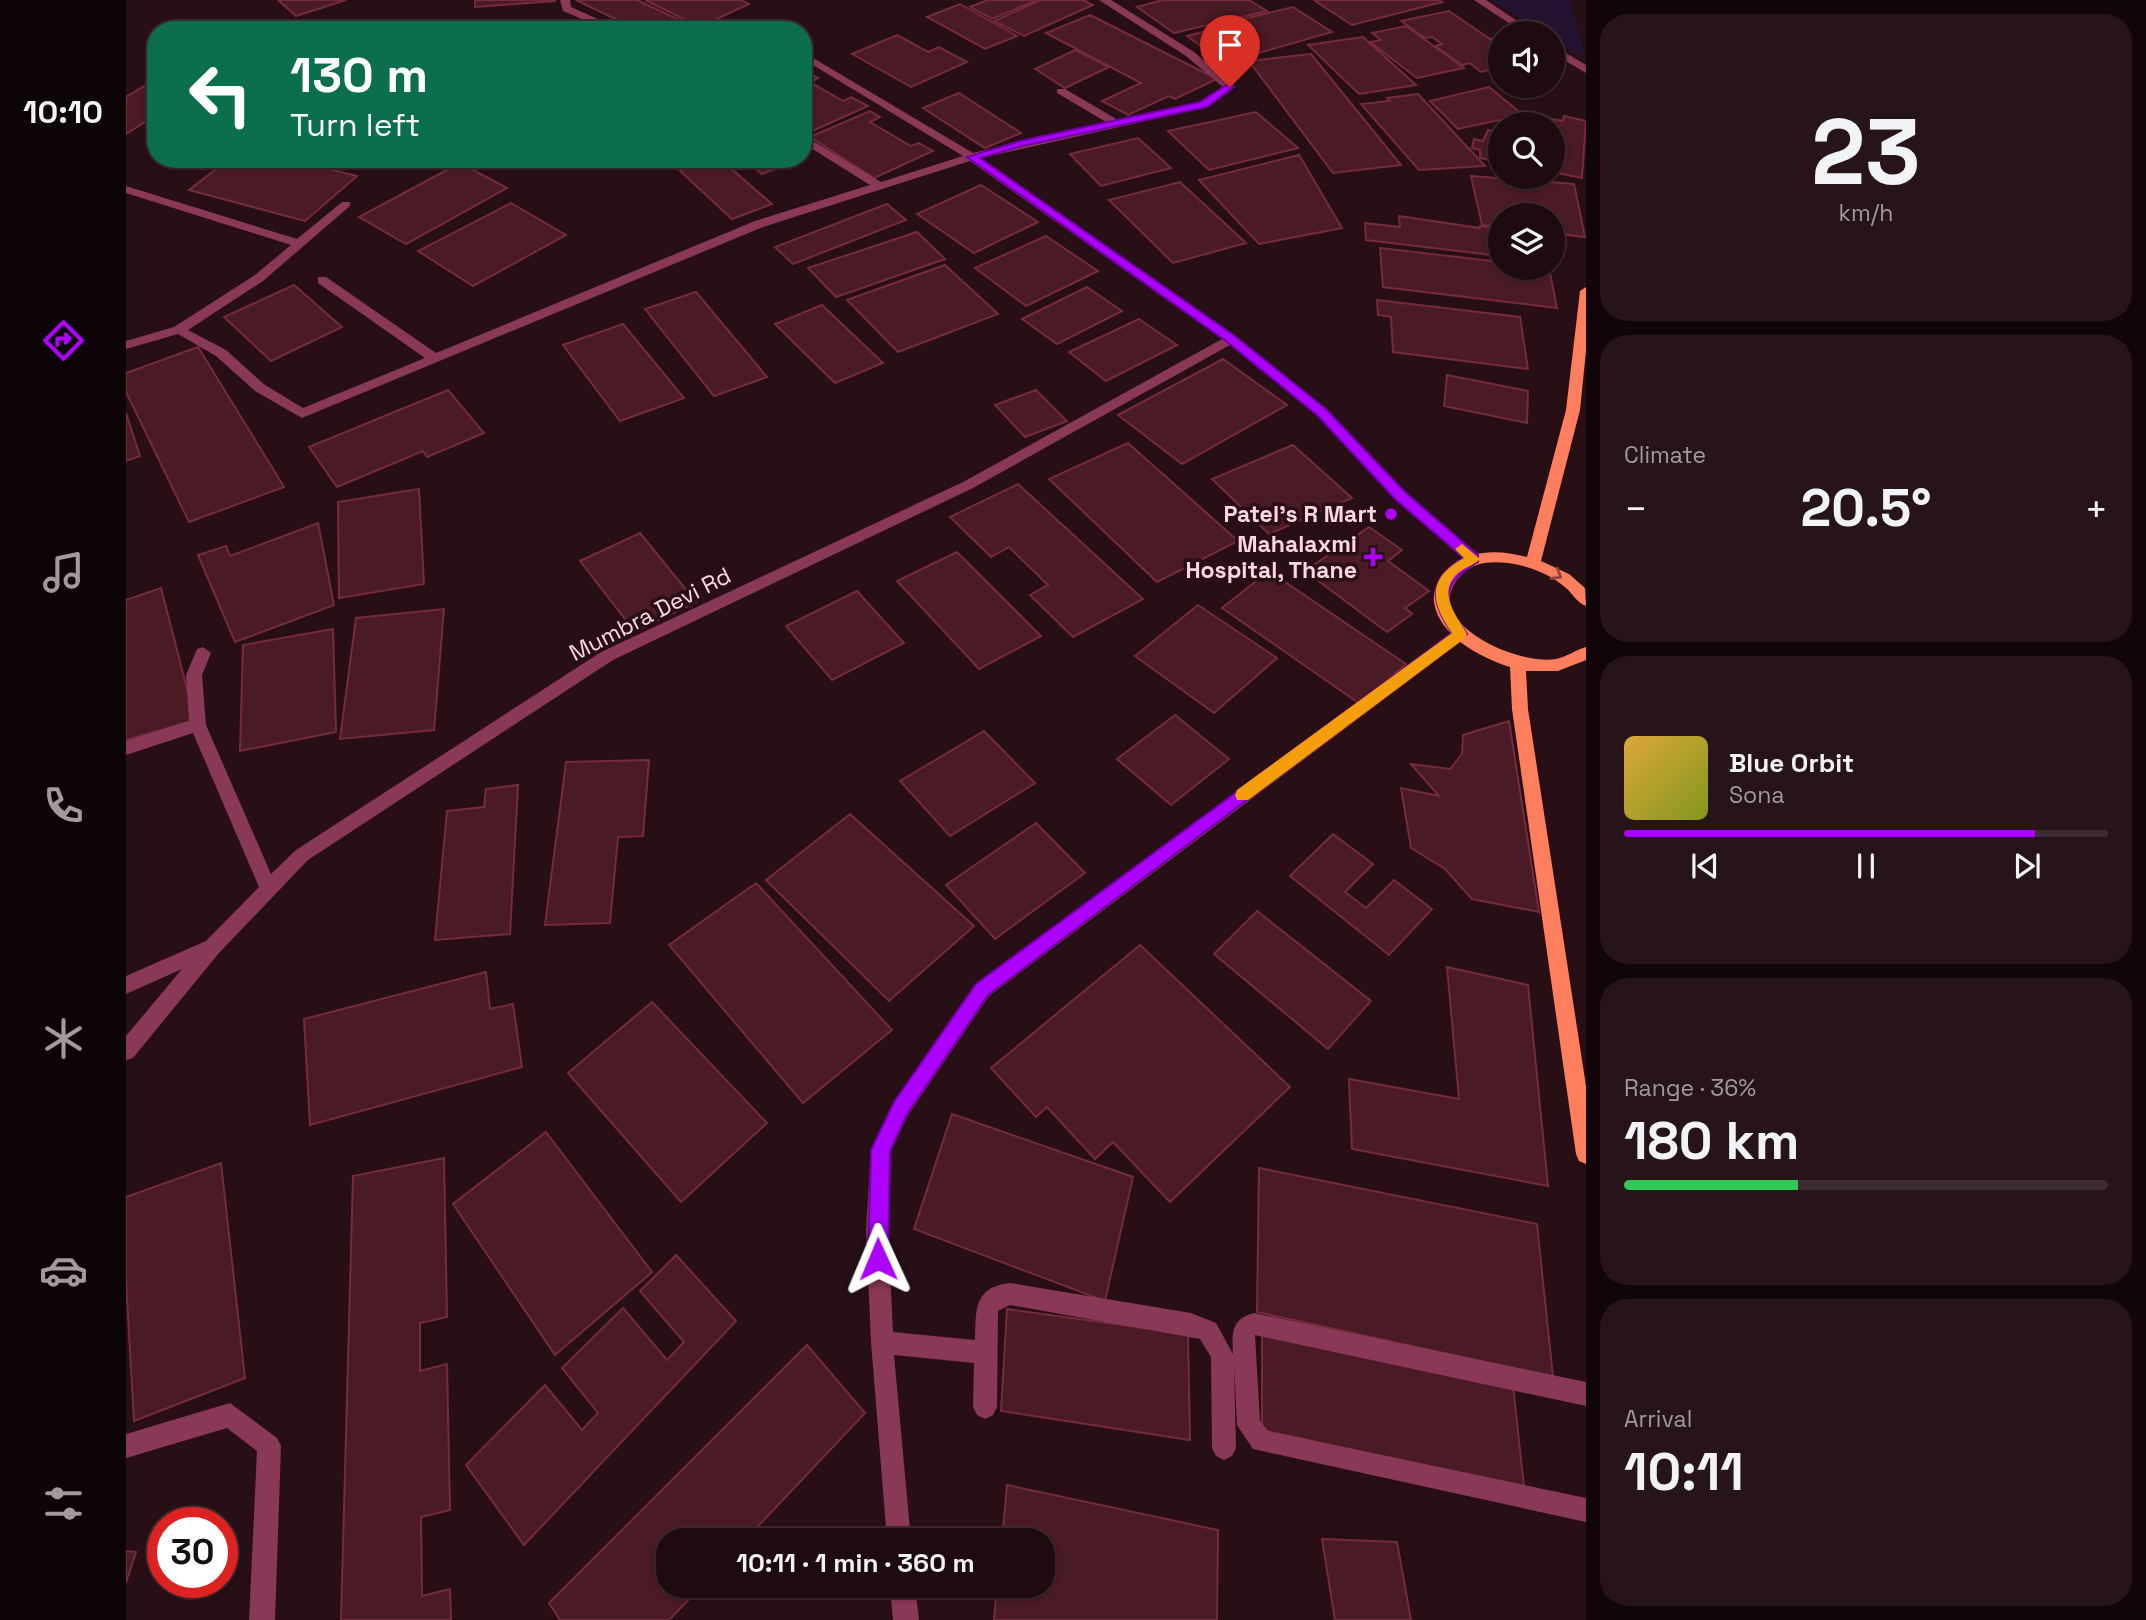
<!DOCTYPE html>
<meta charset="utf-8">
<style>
:root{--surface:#1e0b10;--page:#261419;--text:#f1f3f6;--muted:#a19b9f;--line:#3c2b30;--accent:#ad02ff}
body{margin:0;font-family:"Space Grotesk",sans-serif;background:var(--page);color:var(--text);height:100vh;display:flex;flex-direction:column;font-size:26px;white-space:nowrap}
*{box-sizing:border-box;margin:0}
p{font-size:23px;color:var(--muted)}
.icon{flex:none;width:38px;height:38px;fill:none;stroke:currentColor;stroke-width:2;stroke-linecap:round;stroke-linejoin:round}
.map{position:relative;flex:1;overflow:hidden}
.drawer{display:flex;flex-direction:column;gap:14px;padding:14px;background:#100609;width:560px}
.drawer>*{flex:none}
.top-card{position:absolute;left:21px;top:21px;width:665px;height:147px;border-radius:28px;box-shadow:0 2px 5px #0004,0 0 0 2px var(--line);background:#0b6e4f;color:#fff;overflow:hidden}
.buttons{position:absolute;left:1362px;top:21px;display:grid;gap:14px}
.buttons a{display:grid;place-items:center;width:77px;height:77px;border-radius:50%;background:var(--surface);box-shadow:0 2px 5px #0004,0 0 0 2px var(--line);font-size:35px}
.speed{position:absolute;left:21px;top:1507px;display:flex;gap:14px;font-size:35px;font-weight:700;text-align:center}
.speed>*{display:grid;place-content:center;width:91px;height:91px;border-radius:50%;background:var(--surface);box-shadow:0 2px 5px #0004,0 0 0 2px var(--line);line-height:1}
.speed .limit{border:10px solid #d22;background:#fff;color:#111}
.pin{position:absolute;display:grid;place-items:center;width:60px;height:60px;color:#fff;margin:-72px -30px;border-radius:50% 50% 50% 0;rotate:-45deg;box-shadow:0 0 7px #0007}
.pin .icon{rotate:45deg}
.me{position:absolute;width:77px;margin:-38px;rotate:359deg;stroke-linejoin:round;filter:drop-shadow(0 0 5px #0008)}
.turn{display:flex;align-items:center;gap:24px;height:147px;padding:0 28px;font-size:32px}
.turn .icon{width:91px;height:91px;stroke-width:2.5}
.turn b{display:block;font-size:49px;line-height:60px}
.big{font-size:52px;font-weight:700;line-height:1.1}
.drawer .card{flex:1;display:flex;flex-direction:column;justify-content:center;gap:10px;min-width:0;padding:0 24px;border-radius:28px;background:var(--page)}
.drawer .dial{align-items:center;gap:0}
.dial b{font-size:91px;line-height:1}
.song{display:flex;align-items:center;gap:21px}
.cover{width:84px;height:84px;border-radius:10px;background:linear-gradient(135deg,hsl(40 70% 55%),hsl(70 70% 35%))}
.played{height:7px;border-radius:4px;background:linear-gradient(90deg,var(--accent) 85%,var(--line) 85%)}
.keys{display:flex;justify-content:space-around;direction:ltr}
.heat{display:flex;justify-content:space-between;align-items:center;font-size:38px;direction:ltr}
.charge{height:10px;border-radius:5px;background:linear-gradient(90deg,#34c759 36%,var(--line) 0)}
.trip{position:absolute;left:530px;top:1528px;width:399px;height:70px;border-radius:28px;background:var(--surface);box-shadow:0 2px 5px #0004,0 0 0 2px var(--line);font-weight:700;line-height:70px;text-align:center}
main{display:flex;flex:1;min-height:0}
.menu{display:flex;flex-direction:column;width:126px;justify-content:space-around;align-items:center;background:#0c0406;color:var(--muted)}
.menu .icon{width:49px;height:49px}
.menu .active{color:var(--accent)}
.menu b{font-size:32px;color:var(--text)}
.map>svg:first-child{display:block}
.green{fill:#231232}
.building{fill:#4a1a25;stroke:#762b3c;stroke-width:2}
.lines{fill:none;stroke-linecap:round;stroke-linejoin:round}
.minor{fill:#893857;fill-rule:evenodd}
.major{fill:#ff7e5d;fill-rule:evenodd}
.oneway{stroke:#944639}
.route{fill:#ad02ff;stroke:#7001a6;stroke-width:2}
.slow{fill:#f59e0b}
.poi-dot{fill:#ad02ff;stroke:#280f15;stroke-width:2.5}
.labels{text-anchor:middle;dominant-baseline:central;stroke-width:7;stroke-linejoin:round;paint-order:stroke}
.poi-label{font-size:23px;font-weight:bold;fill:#ffd6e3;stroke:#280f15;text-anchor:end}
.street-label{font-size:23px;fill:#ffd6e3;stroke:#280f15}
</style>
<main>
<nav class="menu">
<b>10:10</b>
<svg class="icon active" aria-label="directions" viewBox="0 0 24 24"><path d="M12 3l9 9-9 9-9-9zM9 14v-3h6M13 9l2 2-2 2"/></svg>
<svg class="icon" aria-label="music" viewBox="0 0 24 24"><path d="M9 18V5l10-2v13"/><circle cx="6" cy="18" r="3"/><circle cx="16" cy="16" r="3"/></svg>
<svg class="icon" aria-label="phone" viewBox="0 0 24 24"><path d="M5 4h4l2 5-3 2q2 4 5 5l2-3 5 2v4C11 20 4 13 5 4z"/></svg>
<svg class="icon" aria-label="climate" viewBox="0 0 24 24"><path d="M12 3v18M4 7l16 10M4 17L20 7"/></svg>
<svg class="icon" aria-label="car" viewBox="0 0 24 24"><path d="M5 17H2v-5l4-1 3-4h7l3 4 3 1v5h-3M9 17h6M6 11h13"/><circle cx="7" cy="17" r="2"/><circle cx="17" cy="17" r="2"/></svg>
<svg class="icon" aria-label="filters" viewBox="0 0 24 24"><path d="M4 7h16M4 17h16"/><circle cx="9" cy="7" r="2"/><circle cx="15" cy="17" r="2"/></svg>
</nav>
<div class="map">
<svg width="1460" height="1620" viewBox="0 0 1460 1620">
<rect width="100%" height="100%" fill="#280f15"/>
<path class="green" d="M 1365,0 L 1444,0 L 1460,59 L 1426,39 L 1426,33 L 1417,33 Z"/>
<g class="building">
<path d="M 152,0 L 220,0 L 170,16 Z"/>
<path d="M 349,0 L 429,0 L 429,1 L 349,7 Z"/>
<path d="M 450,0 L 511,0 L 562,24 L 550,30 L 512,30 Z"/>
<path d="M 519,0 L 615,0 L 623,4 L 586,21 L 592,24 L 580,30 Z"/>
<path d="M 862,0 L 911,0 L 866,19 L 844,7 Z"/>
<path d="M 915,0 L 957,0 L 967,5 L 898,36 L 868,21 Z"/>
<path d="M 1037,0 L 1123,0 L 1141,11 L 1048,33 L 1011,7 Z"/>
<path d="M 1193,0 L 1313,0 L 1316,2 L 1226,25 L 1189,1 Z"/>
<path d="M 834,4 L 891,36 L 859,49 L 801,17 Z"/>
<path d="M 1167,7 L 1206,32 L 1098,63 L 1061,36 L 1100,26 L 1097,24 Z"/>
<path d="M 1323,11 L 1364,39 L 1374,37 L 1374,74 L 1367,69 L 1355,72 L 1344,63 L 1336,65 L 1309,46 L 1316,44 L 1306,37 L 1299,38 L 1275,21 Z"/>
<path d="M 964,15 L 1091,79 L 1049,99 L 1043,96 L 1002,115 L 976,101 L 1015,83 L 920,33 Z"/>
<path d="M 1280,26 L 1338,68 L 1291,78 L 1244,42 L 1255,40 L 1246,33 Z"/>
<path d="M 771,35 L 802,52 L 813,47 L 841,62 L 785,87 L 726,54 Z"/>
<path d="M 1237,37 L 1290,85 L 1233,94 L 1182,45 Z"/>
<path d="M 949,50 L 983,67 L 939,88 L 909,69 Z"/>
<path d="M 1185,54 L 1275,165 L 1207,173 L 1123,61 Z"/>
<path d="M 677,70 L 692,78 L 684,82 L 717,101 L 725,97 L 742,106 L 680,134 L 677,133 Z"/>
<path d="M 30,79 L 30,115 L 0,134 L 0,97 Z"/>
<path d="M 1363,87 L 1397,115 L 1332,129 L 1304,101 Z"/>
<path d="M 833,93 L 895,133 L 859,148 L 797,108 Z"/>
<path d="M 1292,94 L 1359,166 L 1293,170 L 1235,104 L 1264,101 L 1261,98 Z"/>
<path d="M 744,111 L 754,117 L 744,122 L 785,146 L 793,143 L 807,151 L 748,178 L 684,137 Z"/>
<path d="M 1130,112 L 1172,148 L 1083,170 L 1042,131 Z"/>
<path d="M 1438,116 L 1460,121 L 1456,178 L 1426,172 L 1426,124 L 1415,124 L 1416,122 L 1424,124 L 1425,119 L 1437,121 Z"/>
<path d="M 1362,130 L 1374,132 L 1374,169 L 1368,168 L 1369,161 L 1354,158 L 1354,150 L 1346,148 L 1348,139 L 1357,141 Z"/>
<path d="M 1012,138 L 1045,168 L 975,186 L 944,154 Z"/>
<path d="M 1173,155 L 1216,228 L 1133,244 L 1073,180 Z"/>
<path d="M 103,159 L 163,159 L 231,176 L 179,221 L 63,190 Z"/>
<path d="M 589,159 L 594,159 L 646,204 L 606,219 L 554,171 Z"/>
<path d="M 618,159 L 672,159 L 673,160 L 636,174 Z"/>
<path d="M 334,163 L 381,188 L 280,244 L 233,217 Z"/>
<path d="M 1345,176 L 1448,184 L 1459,237 L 1426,233 L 1426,215 L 1374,215 L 1374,227 L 1356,225 Z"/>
<path d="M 1054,182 L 1120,243 L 1047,263 L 983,200 Z"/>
<path d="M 855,185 L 912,222 L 848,253 L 791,214 Z"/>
<path d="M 385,203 L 440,235 L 347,286 L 292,251 Z"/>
<path d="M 761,204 L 780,220 L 667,264 L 649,247 Z"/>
<path d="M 1273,216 L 1354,228 L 1354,226 L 1374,228 L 1374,256 L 1240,240 L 1239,223 L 1274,227 Z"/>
<path d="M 791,232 L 819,259 L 710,297 L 682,268 Z"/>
<path d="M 920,236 L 972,271 L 900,306 L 849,268 Z"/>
<path d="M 1254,248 L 1374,262 L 1374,268 L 1423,268 L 1431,308 L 1257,287 Z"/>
<path d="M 819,265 L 872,314 L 772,352 L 721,300 Z"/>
<path d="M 168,285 L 216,327 L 145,361 L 98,317 Z"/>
<path d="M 961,287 L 996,311 L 931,344 L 896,319 Z"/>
<path d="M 570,292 L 641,377 L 588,396 L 519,309 Z"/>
<path d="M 1251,300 L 1394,317 L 1402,369 L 1267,352 L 1265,317 L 1252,315 Z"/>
<path d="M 696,305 L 757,363 L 709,383 L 649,324 Z"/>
<path d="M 1013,319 L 1051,345 L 980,381 L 943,352 Z"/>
<path d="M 497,324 L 558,398 L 494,421 L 437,345 Z"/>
<path d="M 72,347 L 158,487 L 63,522 L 0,392 L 0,373 Z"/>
<path d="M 1097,359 L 1161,405 L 1056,464 L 992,415 Z"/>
<path d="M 1321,375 L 1402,391 L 1401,423 L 1318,406 Z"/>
<path d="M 322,390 L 358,433 L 301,457 L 297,451 L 211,487 L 183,447 Z"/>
<path d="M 910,390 L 941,421 L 899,437 L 869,405 Z"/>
<path d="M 0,413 L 14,456 L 0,461 Z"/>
<path d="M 1002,443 L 1112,541 L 1031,582 L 923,479 Z"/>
<path d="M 1167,445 L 1226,498 L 1143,534 L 1086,479 Z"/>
<path d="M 892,484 L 1017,599 L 947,637 L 904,595 L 922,585 L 883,547 L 865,557 L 824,517 Z"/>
<path d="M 293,489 L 298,584 L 213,598 L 212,502 Z"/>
<path d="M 192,523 L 208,605 L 109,642 L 72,555 L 100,546 L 104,556 Z"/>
<path d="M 1243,527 L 1276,550 L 1262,561 L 1303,591 L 1279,608 L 1286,614 L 1261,632 L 1179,571 Z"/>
<path d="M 514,533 L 570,602 L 509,632 L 454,561 Z"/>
<path d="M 831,552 L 915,636 L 853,669 L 771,581 Z"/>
<path d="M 1143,571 L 1280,664 L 1234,704 L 1096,608 Z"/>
<path d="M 35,588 L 69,720 L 0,740 L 0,600 Z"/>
<path d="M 731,591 L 778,643 L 706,680 L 660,626 Z"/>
<path d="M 1072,605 L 1151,658 L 1088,713 L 1009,656 Z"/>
<path d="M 318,609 L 308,730 L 214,739 L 230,618 Z"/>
<path d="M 207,629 L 210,732 L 114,751 L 117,645 Z"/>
<path d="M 1049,715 L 1103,759 L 1045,805 L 991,759 Z"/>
<path d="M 1383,721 L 1413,912 L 1346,899 L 1319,869 L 1285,848 L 1275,788 L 1313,796 L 1285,764 L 1324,769 L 1336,754 L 1337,735 Z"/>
<path d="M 858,731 L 909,783 L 824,836 L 774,781 Z"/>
<path d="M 523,760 L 517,836 L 492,837 L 484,923 L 419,925 L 440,762 Z"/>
<path d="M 392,785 L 384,934 L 309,940 L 321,811 L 358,807 L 360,789 Z"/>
<path d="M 724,814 L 848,926 L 763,1001 L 640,880 Z"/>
<path d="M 910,823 L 959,873 L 869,939 L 820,885 Z"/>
<path d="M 1207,834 L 1247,864 L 1219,892 L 1240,908 L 1268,880 L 1306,909 L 1263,955 L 1164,876 Z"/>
<path d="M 630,883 L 766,1030 L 677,1103 L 543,945 Z"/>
<path d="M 1131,911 L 1245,1001 L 1202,1049 L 1088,954 Z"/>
<path d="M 1014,945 L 1164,1087 L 1044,1202 L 987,1142 L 969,1159 L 921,1107 L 910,1117 L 865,1068 Z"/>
<path d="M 1321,967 L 1402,985 L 1422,1186 L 1226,1149 L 1223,1079 L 1333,1099 Z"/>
<path d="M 360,972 L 364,1009 L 387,1004 L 396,1067 L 184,1125 L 178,1019 Z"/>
<path d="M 526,1002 L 641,1123 L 555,1202 L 442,1073 Z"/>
<path d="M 826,1114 L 1007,1177 L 979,1301 L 788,1229 Z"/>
<path d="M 420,1132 L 526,1272 L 429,1355 L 327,1204 Z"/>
<path d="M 318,1158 L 321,1317 L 294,1323 L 294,1371 L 321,1364 L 324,1510 L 295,1517 L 296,1596 L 324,1589 L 325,1620 L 215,1620 L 227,1176 Z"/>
<path d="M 95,1163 L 119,1378 L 8,1421 L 0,1281 L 0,1197 Z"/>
<path d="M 1133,1168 L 1411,1224 L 1427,1377 L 1131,1312 Z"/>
<path d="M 550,1255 L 610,1321 L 398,1545 L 340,1465 L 419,1385 L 456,1430 L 472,1413 L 436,1368 L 497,1308 L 541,1360 L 558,1342 L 514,1291 Z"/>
<path d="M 881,1309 L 1062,1334 L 1064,1440 L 875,1411 Z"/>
<path d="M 1136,1334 L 1387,1386 L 1398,1487 L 1136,1430 Z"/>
<path d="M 681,1345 L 739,1413 L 619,1540 L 542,1540 L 542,1586 L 576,1586 L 543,1620 L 434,1620 L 423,1603 Z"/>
<path d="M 881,1485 L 1092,1530 L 1091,1620 L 868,1620 L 871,1586 L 917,1586 L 917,1540 L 876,1540 Z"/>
<path d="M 1196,1539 L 1271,1542 L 1285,1620 L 1209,1620 Z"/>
<path d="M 0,1551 L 10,1552 L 0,1583 Z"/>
</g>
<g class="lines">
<g class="minor">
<path d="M 434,0 L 444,0 L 445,7 L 496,30 L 482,30 L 437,11 Z"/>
<path d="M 973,0 L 985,0 L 1068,52 L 1109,87 L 1082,107 L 855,158 L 1110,336 L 1200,409 L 1280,492 L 1352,555 L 1355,559 L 1352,563 L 1342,563 L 1270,500 L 1190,415 L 1104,345 L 847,488 L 487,660 L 182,860 L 93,953 L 7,1058 L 0,1060 L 0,1036 L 56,969 L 0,994 L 0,976 L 80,941 L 133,887 L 67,733 L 0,755 L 0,741 L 63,721 L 60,675 L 71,649 L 77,647 L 85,653 L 76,675 L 80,725 L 145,874 L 170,850 L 475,652 L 837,482 L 1096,339 L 844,161 L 637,227 L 176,418 L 129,391 L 90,356 L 52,334 L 0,349 L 0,341 L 48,327 L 129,275 L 165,245 L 0,193 L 0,186 L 171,239 L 216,202 L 224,202 L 224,206 L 137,281 L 62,330 L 100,350 L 139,385 L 177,408 L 299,358 L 192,283 L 192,277 L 200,277 L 310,353 L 629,221 L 744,185 L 677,143 L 677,135 L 755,182 L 837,156 L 677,59 L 677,52 L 847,153 L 980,122 L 931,93 L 931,89 L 939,89 L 992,120 L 1075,103 L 1097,87 L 1060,56 Z"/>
<path d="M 1348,0 L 1360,0 L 1409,33 L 1398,33 Z"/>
<path d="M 1426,45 L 1460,65 L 1460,73 L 1426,53 Z"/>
<path d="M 1334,628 L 1342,634 L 1340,638 L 863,996 L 782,1115 L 765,1151 L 762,1231 L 767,1332 L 849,1340 C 850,1311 847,1287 884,1283 L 1065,1313 L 1090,1323 L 1107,1354 C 1106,1333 1105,1319 1128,1313 L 1460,1382 L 1460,1406 L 1129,1335 L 1134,1421 L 1142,1431 L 1460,1498 L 1460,1522 L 1127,1449 L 1111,1425 L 1108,1364 L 1110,1448 L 1106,1456 L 1098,1460 L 1090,1456 L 1086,1448 L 1085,1357 L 1074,1339 L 884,1305 L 872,1311 L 871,1407 L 867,1415 L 859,1419 L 851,1415 L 847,1407 L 848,1363 L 768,1355 L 785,1540 L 761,1540 L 745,1342 L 740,1231 L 745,1150 L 768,1101 L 849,984 Z"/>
<path d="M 104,1403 L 151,1438 L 155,1446 L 149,1620 L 123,1620 L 131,1451 L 101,1428 L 0,1458 L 0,1434 Z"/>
<path d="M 764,1586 L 789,1586 L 793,1620 L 767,1620 Z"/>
</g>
<path class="major" d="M 1460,287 L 1460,351 L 1454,410 L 1415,561 L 1443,574 L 1459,588 L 1460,606 C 1451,603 1447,594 1440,588 C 1424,574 1403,566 1382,563 C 1365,561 1348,562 1336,574 C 1289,620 1390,666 1430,659 C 1440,657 1450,650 1460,647 L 1460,660 L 1432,671 L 1400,671 L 1402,709 L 1460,1086 L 1460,1164 L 1453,1161 L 1450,1154 L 1386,709 L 1384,667 C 1355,658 1313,636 1308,602 C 1307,590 1312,579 1319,572 C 1343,549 1370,549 1401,557 L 1440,410 L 1454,291 Z"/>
</g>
<defs><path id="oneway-chevron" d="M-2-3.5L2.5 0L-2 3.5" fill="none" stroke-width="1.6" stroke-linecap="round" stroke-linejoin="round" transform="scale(1.75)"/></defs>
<use class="oneway" href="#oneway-chevron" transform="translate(1431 575) rotate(31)"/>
<path class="route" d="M 1100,85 L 1108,87 L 1081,107 L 896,146 L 854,158 L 1109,336 L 1200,409 L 1280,493 L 1352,555 L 1352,562 C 1333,573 1316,586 1325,611 C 1329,619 1337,626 1341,634 L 862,995 L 781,1114 L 764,1151 L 762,1259 L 759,1266 L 752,1269 L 745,1266 L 742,1259 L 745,1150 L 768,1102 L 850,984 L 1326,633 C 1304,602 1301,578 1338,558 L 1270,500 L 1191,415 L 1100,341 L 841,157 L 894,141 L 1074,102 Z"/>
<path class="slow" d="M 1336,544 L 1354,559 C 1348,566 1338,567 1331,574 C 1311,594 1331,616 1341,634 L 1339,638 L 1122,800 L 1111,800 L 1109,795 L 1111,790 L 1326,633 C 1304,602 1301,578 1338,558 L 1329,549 Z"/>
<g class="poi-dot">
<circle cx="1265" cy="514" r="7"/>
<path d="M1243.5 546.5h7v7h7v7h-7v7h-7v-7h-7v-7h7z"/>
</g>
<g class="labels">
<g class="poi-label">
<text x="1251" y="514">Patel's R Mart</text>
<text x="1231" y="544">Mahalaxmi<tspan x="1231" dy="26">Hospital, Thane</tspan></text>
</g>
<g class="street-label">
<text transform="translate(524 614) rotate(-27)">Mumbra Devi Rd</text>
</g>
</g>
</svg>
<div class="buttons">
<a><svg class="icon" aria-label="sound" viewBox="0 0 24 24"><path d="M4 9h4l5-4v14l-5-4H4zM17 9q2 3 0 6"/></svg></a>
<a><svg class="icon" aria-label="search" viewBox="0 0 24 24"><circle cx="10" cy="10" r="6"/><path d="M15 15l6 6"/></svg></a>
<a><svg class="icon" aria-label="layers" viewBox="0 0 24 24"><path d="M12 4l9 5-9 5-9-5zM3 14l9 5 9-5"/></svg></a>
</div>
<div class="speed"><div class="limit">30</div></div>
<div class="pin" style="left:1104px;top:87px;background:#d93025"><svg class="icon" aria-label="arrive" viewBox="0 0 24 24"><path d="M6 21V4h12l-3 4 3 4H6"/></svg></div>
<svg class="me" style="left:752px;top:1259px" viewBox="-20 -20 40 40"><path d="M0-17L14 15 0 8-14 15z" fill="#ad02ff" stroke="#fff" stroke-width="4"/></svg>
<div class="trip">10:11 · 1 min · 360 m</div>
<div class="top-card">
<div class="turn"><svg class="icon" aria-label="left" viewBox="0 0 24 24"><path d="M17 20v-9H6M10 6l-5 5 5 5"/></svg><div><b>130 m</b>Turn left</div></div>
</div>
</div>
<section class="drawer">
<div class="card dial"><b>23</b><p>km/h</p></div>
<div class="card"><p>Climate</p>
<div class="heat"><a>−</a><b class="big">20.5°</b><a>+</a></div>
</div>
<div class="card">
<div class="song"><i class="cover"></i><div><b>Blue Orbit</b><p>Sona</p></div></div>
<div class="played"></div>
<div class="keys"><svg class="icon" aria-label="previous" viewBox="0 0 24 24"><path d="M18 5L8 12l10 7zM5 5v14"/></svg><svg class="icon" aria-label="pause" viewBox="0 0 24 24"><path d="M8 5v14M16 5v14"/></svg><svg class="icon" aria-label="next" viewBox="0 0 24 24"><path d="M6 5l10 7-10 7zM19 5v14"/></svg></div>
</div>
<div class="card"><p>Range · 36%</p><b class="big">180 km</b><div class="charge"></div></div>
<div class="card"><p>Arrival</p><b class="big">10:11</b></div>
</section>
</main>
